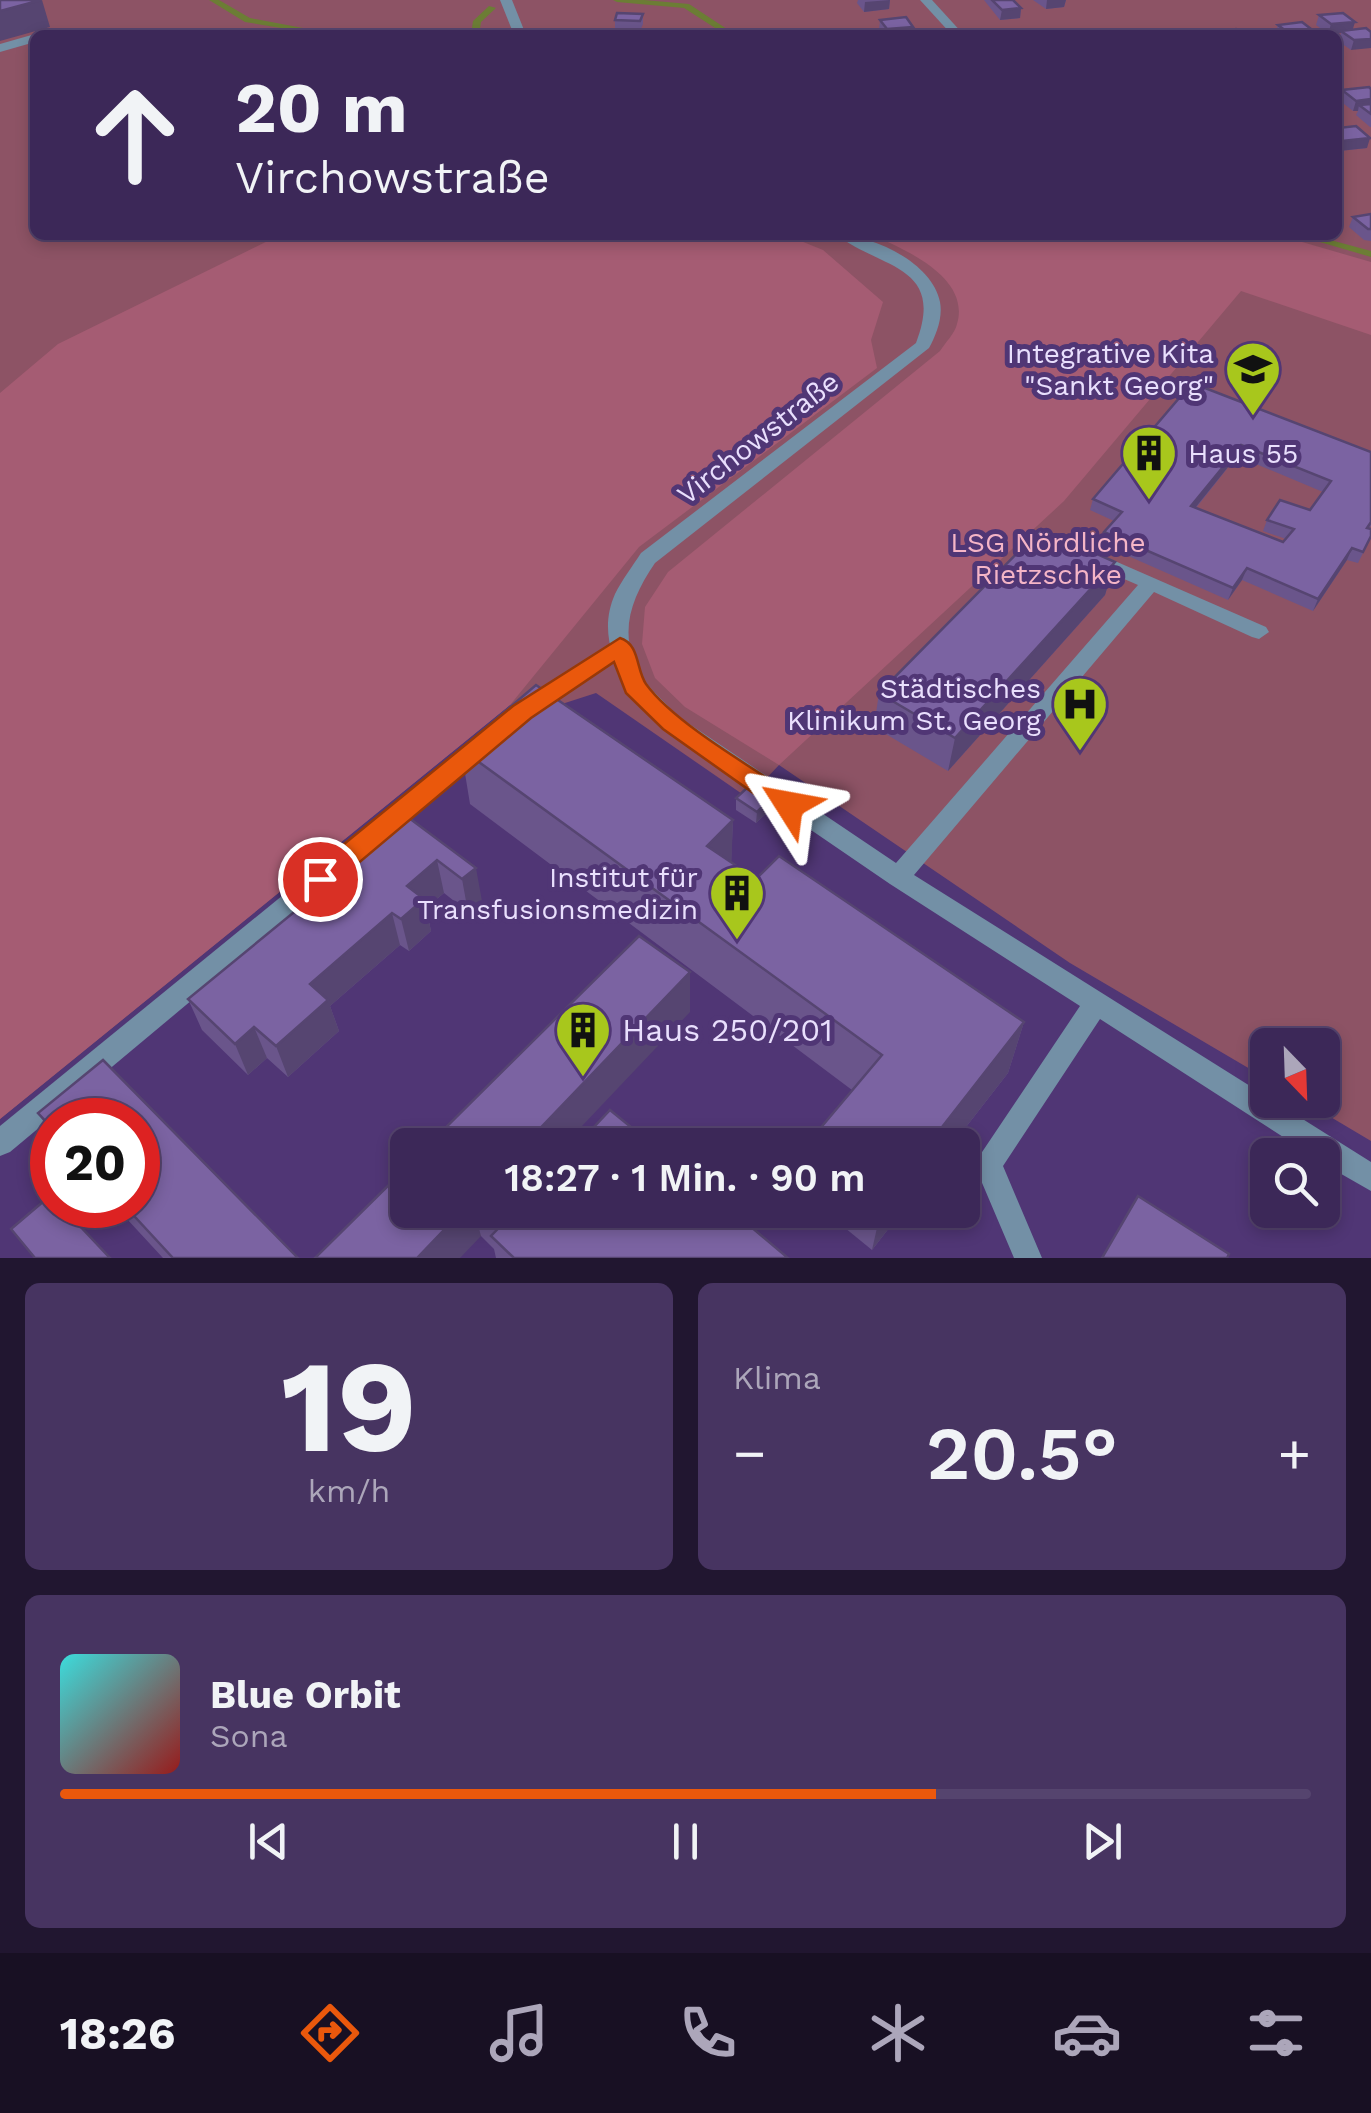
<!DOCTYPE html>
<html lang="de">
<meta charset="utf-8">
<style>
:root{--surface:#3c2858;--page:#473461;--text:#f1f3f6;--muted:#aca6ba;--line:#55446e;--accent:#ea580c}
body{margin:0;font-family:"Work Sans",sans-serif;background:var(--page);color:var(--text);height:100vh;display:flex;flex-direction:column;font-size:38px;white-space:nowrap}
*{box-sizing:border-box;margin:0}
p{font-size:32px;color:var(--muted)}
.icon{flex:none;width:55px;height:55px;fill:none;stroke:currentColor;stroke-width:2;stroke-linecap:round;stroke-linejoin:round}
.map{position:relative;height:1258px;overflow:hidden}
.sheet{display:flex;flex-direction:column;gap:25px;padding:25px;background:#211630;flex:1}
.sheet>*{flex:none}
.top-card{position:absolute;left:30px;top:30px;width:1312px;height:210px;border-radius:15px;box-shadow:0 5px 15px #0003,0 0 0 2px var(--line);background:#3c2858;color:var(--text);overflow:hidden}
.needle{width:65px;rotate:157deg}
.controls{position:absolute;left:1250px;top:1028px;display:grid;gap:20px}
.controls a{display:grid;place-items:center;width:90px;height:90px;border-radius:15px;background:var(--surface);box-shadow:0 5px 15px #0003,0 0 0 2px var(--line);font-size:50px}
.speed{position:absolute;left:30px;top:1098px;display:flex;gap:20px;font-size:50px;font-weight:700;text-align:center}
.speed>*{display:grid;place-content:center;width:130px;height:130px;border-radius:50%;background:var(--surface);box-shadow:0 5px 15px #0003,0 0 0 2px var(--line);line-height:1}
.speed .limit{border:15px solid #d22;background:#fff;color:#111}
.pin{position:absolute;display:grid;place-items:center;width:85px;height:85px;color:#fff;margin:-42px;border:5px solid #fff;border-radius:50%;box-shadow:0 2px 10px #0007}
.me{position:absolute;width:110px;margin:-55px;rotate:304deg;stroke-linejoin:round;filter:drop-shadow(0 0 8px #0008)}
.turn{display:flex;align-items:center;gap:35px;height:210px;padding:0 40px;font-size:45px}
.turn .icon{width:130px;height:130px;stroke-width:2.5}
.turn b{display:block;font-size:70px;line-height:85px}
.big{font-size:75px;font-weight:600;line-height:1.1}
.sheet .tile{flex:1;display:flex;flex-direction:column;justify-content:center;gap:15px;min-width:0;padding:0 35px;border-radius:15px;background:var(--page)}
.sheet .dial{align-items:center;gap:0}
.dial b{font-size:130px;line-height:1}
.song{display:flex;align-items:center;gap:30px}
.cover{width:120px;height:120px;border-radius:15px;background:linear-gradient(135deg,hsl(180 70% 55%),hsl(0 70% 35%))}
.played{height:10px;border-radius:5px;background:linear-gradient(90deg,var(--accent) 70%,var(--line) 70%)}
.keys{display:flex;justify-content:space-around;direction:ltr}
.heat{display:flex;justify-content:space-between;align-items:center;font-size:55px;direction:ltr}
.sheet .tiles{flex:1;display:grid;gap:25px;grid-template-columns:1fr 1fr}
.tile:last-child{grid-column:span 2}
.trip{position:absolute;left:390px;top:1128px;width:590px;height:100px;border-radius:15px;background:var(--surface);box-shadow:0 5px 15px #0003,0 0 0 2px var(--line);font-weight:600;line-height:100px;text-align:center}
.tab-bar{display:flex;height:160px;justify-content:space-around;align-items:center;background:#181023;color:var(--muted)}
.tab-bar .icon{width:70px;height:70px}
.tab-bar .selected{color:var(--accent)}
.tab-bar b{font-size:45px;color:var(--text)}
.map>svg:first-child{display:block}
.green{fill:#8d5365;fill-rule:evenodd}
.forest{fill:#a55c73}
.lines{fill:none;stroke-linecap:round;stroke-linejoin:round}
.stream{fill:#6c7d35;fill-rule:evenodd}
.lane{fill:#7390a6;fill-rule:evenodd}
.street{fill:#7390a6;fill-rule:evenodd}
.wall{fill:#6a558b;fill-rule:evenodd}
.shaded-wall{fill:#564571}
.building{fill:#7b63a2;stroke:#564571;stroke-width:2.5;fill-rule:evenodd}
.route{fill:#ea580c;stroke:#983908;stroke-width:2.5}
.labels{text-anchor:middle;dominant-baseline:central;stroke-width:10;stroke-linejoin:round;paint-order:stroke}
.poi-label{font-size:28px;fill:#e9dffd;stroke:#503675;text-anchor:end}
.street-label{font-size:28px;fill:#e9dffd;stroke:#503675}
.park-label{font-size:28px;fill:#f5b5c7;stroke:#503675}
.near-poi-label{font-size:32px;fill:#e9dffd;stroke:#503675;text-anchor:start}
</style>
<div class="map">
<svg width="1371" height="1258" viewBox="0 0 1371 1258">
<rect width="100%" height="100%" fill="#503675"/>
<path class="green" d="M 0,0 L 1371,0 L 1371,1141 L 1302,1100 L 1322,1100 L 1322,1045 L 1268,1045 L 1267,1079 L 1070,963 L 779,765 L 748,798 L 596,693 L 565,703 L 539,724 L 510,705 L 0,1119 ZM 35,35 L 1338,35 L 1338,235 L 35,235 Z"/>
<g class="forest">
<path d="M 280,235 L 786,235 L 823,250 L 883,302 L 871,340 L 877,368 L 639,547 L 510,705 L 0,1119 L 0,393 L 58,344 Z"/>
<path d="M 872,235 L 1278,235 L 1371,262 L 1371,335 L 1241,291 L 1064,501 L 779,765 L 685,707 L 655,678 L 642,644 L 645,607 L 668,572 L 940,351 C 945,343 955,333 957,324 C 971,277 904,249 872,235 Z"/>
</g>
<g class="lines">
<g class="stream">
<path d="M 209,0 L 219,0 L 250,18 L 340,35 L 322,35 L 245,22 Z"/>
<path d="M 613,0 L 644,0 L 689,4 L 736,35 L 726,35 L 684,8 L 617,2 Z"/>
<path d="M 489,6 L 496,8 L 481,22 L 479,35 L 471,35 L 473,21 Z"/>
<path d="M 1296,235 L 1312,235 L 1371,251 L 1371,257 Z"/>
</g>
<g class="lane">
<path d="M 920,0 L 932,0 L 964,35 L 952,35 Z"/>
<path d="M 35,34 L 35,42 L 0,52 L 0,44 Z"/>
<path d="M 1092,551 L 1266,627 L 1269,632 L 1259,639 L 1252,637 L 1154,592 L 914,875 L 1371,1162 L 1371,1191 L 1322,1163 L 1322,1155 L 1311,1155 L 1100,1019 L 1003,1166 L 1042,1258 L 1014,1258 L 974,1164 L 1080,1006 L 890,884 L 663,729 L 660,723 L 663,717 L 679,717 L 896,863 L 1138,585 L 1085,562 L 1082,557 Z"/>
<path d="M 621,639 L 631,646 L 628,651 L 534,715 L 520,715 L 516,709 L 520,703 Z"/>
<path d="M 481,738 L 489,740 L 492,746 L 489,752 L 10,1152 L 0,1156 L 0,1126 L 473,740 Z"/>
</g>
<g class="street">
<path d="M 500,0 L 512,0 L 526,35 L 514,35 Z"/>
<path d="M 837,235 C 872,235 932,262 940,302 C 943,318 936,335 929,348 L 655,563 C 629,601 616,639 645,681 C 656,696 672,707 682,723 L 679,729 L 663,729 C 630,694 592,646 615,594 C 622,580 632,567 641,553 L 916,343 C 946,265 881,269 837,235 Z"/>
</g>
</g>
<g class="wall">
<path d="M 858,0 L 890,0 L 889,9 L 864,12 L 857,3 Z"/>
<path d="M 984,0 L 1013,0 L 1021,8 L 1020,18 L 1000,20 Z"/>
<path d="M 1033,0 L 1066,0 L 1064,7 L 1046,9 Z"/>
<path d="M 643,14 L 643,24 L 640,31 L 615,29 L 615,20 Z"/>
<path d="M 1319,15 L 1353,30 L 1366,28 L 1351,50 L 1338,41 L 1341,33 L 1328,34 L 1316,25 Z"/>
<path d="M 880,20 L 913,27 L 912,35 L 883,35 L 879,30 Z"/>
<path d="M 1278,25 L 1314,35 L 1275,35 Z"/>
<path d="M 1371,89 L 1371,127 L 1370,127 L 1356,115 L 1358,111 L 1353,111 L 1339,100 L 1342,90 Z"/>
<path d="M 1338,128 L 1367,148 L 1339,151 Z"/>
<path d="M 1371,214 L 1371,241 L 1364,240 L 1349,227 L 1353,217 Z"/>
<path d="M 1192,383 L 1371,452 L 1371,526 L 1369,528 L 1371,537 L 1358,563 L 1347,560 L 1313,611 L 1242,580 L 1228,600 L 1101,544 L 1104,532 L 1114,521 L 1090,510 L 1093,499 ZM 1237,456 L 1323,492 L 1310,510 L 1267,520 L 1263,531 L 1286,539 L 1283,542 L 1196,508 Z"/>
<path d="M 1115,562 L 1105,595 L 948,771 L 874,727 L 879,693 Z"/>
<path d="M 461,749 L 733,820 L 731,863 L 756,879 L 1024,1022 L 1008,1073 L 952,1145 L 807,1145 L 852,1090 L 470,804 Z"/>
<path d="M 736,798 L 769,811 L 756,823 L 736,810 Z"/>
<path d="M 409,818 L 482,901 L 468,912 L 444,893 L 426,908 L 431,931 L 409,951 L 400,945 L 330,1006 L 339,1031 L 288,1077 L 267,1058 L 248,1075 L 202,1030 L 188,999 Z"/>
<path d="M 103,1060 L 298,1258 L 163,1258 L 114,1205 L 138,1205 L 138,1120 L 52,1120 L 52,1134 L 38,1113 Z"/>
<path d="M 408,1210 L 731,1210 L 788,1258 L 496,1258 L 494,1249 L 481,1236 Z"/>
<path d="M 823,1210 L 903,1210 L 872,1250 Z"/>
</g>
<g class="shaded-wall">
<path d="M 42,0 L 50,27 L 0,41 L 0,11 Z"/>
<path d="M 890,0 L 889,9 L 864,12 L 865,2 Z"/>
<path d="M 1047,0 L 1066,0 L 1064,7 L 1046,9 Z"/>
<path d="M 1021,8 L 1020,18 L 1000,20 L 1002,10 Z"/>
<path d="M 1355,22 L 1352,32 L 1341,31 L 1341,33 L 1328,34 L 1331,24 Z"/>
<path d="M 913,27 L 912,35 L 887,35 L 887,29 Z"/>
<path d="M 1371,39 L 1371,48 L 1351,50 L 1354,40 Z"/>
<path d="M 1371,99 L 1371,109 L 1359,105 L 1358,111 L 1353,111 L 1356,101 Z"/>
<path d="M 1370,138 L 1367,148 L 1339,151 L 1342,141 Z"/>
<path d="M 1241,445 L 1237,456 L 1187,518 L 1191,506 Z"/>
<path d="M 1352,548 L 1347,560 L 1313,611 L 1318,599 Z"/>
<path d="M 1115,562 L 1105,595 L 948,771 L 955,738 Z"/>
<path d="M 1247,568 L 1242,580 L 1228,600 L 1233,588 Z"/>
<path d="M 770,799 L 769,811 L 756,823 L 757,812 Z"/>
<path d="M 733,820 L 731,874 L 707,846 Z"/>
<path d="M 437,860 L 444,893 L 426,908 L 431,931 L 409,951 L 401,919 L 407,886 Z"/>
<path d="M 476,868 L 482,901 L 468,912 L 462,879 Z"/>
<path d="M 392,913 L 400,945 L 330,1006 L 339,1031 L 288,1077 L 276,1046 L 310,984 Z"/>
<path d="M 690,972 L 690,1012 L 564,1145 L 524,1145 Z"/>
<path d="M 1024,1022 L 1008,1073 L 952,1145 L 928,1145 Z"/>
<path d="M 254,1027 L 267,1058 L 248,1075 L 235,1044 Z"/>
<path d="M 463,1210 L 474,1210 L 481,1236 L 460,1258 L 417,1258 Z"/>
<path d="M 508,1210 L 547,1210 L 501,1246 L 496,1223 Z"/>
<path d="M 881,1210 L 903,1210 L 872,1250 Z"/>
</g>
<g class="building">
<path d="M 0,0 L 41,0 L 0,11 Z"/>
<path d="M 992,0 L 1013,0 L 1021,8 L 1002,10 Z"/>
<path d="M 617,13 L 643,14 L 640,21 L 615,20 Z"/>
<path d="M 1343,13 L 1355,22 L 1331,24 L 1319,15 Z"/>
<path d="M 906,17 L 913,27 L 887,29 L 880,20 Z"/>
<path d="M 1302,22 L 1315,32 L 1290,34 L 1278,25 Z"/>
<path d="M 1366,28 L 1371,32 L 1371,39 L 1354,40 L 1341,31 Z"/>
<path d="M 1236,29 L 1243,35 L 1215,35 L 1211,32 Z"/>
<path d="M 1369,87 L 1371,89 L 1371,99 L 1356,101 L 1342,90 Z"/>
<path d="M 1371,104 L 1371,114 L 1359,105 Z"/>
<path d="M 1356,126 L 1370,138 L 1342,141 L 1338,137 L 1338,128 Z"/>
<path d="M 1371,214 L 1371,229 L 1368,229 L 1353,217 Z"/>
<path d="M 1192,383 L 1371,452 L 1371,522 L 1367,528 L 1371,529 L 1371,536 L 1363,552 L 1352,548 L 1318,599 L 1247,568 L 1233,588 L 1104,532 L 1122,512 L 1093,499 ZM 1241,445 L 1331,481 L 1310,510 L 1280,500 L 1267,520 L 1294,529 L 1283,542 L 1191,506 Z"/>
<path d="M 1041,529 L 1115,562 L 955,738 L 879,693 Z"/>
<path d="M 536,685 L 733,820 L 707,846 L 756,879 L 779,856 L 1024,1022 L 928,1145 L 807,1144 L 882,1055 L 461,749 Z"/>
<path d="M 749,786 L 770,799 L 757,812 L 736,798 Z"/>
<path d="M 409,818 L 476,868 L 462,879 L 437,860 L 407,886 L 424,899 L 401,919 L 392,913 L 310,984 L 328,1000 L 276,1046 L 254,1027 L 235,1044 L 188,999 Z"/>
<path d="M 639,936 L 690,972 L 524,1145 L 428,1145 Z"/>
<path d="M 103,1060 L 298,1258 L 173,1258 L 124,1205 L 138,1205 L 138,1120 L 52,1120 L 52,1128 L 38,1113 Z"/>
<path d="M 610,1110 L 653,1145 L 577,1145 Z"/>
<path d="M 408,1166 L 408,1210 L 463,1210 L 417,1258 L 315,1258 Z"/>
<path d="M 51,1195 L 52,1197 L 52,1205 L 60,1205 L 110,1258 L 35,1258 L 11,1229 Z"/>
<path d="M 1138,1196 L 1229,1254 L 1227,1258 L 1102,1258 Z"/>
<path d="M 482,1210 L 508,1210 L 496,1223 Z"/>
<path d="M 516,1210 L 731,1210 L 788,1258 L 514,1258 L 491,1236 Z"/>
</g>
<path class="route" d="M 620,638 C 640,644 636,670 646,684 C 675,724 755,769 798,798 L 802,805 L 798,812 L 780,812 L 663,729 L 626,693 L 614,662 L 531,718 L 330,887 L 320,890 L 311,887 L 307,879 L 311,871 L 513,706 Z"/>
<defs>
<g id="school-pin" transform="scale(2.875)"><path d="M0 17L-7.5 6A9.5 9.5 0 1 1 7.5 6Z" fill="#a8c71c" stroke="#503675"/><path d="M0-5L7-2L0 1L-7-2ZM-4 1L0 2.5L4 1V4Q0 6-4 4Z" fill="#111"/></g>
<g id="building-pin" transform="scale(2.875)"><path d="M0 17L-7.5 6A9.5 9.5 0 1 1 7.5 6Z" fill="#a8c71c" stroke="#503675"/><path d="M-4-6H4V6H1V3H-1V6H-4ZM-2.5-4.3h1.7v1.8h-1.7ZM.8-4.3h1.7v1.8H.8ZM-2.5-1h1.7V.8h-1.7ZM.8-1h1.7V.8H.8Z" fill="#111"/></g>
<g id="hospital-pin" transform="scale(2.875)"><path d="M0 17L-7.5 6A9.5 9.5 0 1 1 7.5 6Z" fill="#a8c71c" stroke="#503675"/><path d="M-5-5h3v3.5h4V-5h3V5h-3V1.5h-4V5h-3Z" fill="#111"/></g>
</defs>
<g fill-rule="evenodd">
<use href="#school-pin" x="1253" y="369"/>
<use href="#building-pin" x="1149" y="453"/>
<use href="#hospital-pin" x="1080" y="704"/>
<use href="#building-pin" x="737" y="893"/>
<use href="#building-pin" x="583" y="1030"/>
</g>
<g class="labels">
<g class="poi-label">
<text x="1214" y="353">Integrative Kita<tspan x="1214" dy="32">"Sankt Georg"</tspan></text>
<text x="1188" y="453" text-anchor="start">Haus 55</text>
<text x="1041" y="688">Städtisches<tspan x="1041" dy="32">Klinikum St. Georg</tspan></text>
<text x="698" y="877">Institut für<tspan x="698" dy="32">Transfusionsmedizin</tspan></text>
</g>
<g class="street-label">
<text transform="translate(758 438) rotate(-38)">Virchowstraße</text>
</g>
<g class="park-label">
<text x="1048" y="542">LSG Nördliche<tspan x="1048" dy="32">Rietzschke</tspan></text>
</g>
<g class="near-poi-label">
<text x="622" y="1030">Haus 250/201</text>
</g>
</g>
</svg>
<div class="controls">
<a><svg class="needle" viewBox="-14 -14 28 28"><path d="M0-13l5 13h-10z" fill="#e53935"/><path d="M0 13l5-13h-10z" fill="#aca6ba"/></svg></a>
<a><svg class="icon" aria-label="search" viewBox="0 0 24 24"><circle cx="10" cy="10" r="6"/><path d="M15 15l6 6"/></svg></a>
</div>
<div class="speed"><div class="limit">20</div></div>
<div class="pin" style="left:320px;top:879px;background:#d93025"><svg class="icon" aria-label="arrive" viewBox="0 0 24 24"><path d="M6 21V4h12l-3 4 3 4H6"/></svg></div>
<svg class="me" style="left:789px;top:805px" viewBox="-20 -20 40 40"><path d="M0-17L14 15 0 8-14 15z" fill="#ea580c" stroke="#fff" stroke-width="4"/></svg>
<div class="trip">18:27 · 1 Min. · 90 m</div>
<div class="top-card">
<div class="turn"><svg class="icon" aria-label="ahead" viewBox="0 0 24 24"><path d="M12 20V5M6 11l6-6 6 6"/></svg><div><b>20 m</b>Virchowstraße</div></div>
</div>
</div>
<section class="sheet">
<div class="tiles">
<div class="tile dial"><b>19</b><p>km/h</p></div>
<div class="tile"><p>Klima</p>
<div class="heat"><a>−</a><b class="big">20.5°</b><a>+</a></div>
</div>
<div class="tile">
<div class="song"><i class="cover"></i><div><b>Blue Orbit</b><p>Sona</p></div></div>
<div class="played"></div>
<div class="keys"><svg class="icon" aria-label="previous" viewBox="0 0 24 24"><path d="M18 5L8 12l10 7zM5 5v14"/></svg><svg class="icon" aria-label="pause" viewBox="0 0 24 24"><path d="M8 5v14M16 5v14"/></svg><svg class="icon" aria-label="next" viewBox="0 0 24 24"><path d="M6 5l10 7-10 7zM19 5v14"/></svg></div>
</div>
</div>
</section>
<nav class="tab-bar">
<b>18:26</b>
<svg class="icon selected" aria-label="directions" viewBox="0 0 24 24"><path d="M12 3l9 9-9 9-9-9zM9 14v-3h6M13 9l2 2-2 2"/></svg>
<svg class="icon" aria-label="music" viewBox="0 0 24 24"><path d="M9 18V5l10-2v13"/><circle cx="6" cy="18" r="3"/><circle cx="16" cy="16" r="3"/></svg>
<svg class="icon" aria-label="phone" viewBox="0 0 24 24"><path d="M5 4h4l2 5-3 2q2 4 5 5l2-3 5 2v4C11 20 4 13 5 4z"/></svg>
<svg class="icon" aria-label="climate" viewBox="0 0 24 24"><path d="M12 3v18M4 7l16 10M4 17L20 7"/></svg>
<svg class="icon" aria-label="car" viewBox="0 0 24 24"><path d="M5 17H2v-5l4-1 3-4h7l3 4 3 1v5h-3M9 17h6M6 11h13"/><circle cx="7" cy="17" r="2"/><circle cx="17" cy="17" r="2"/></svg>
<svg class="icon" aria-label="filters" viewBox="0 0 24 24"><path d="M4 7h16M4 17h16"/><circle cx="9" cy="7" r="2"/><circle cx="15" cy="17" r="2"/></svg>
</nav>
